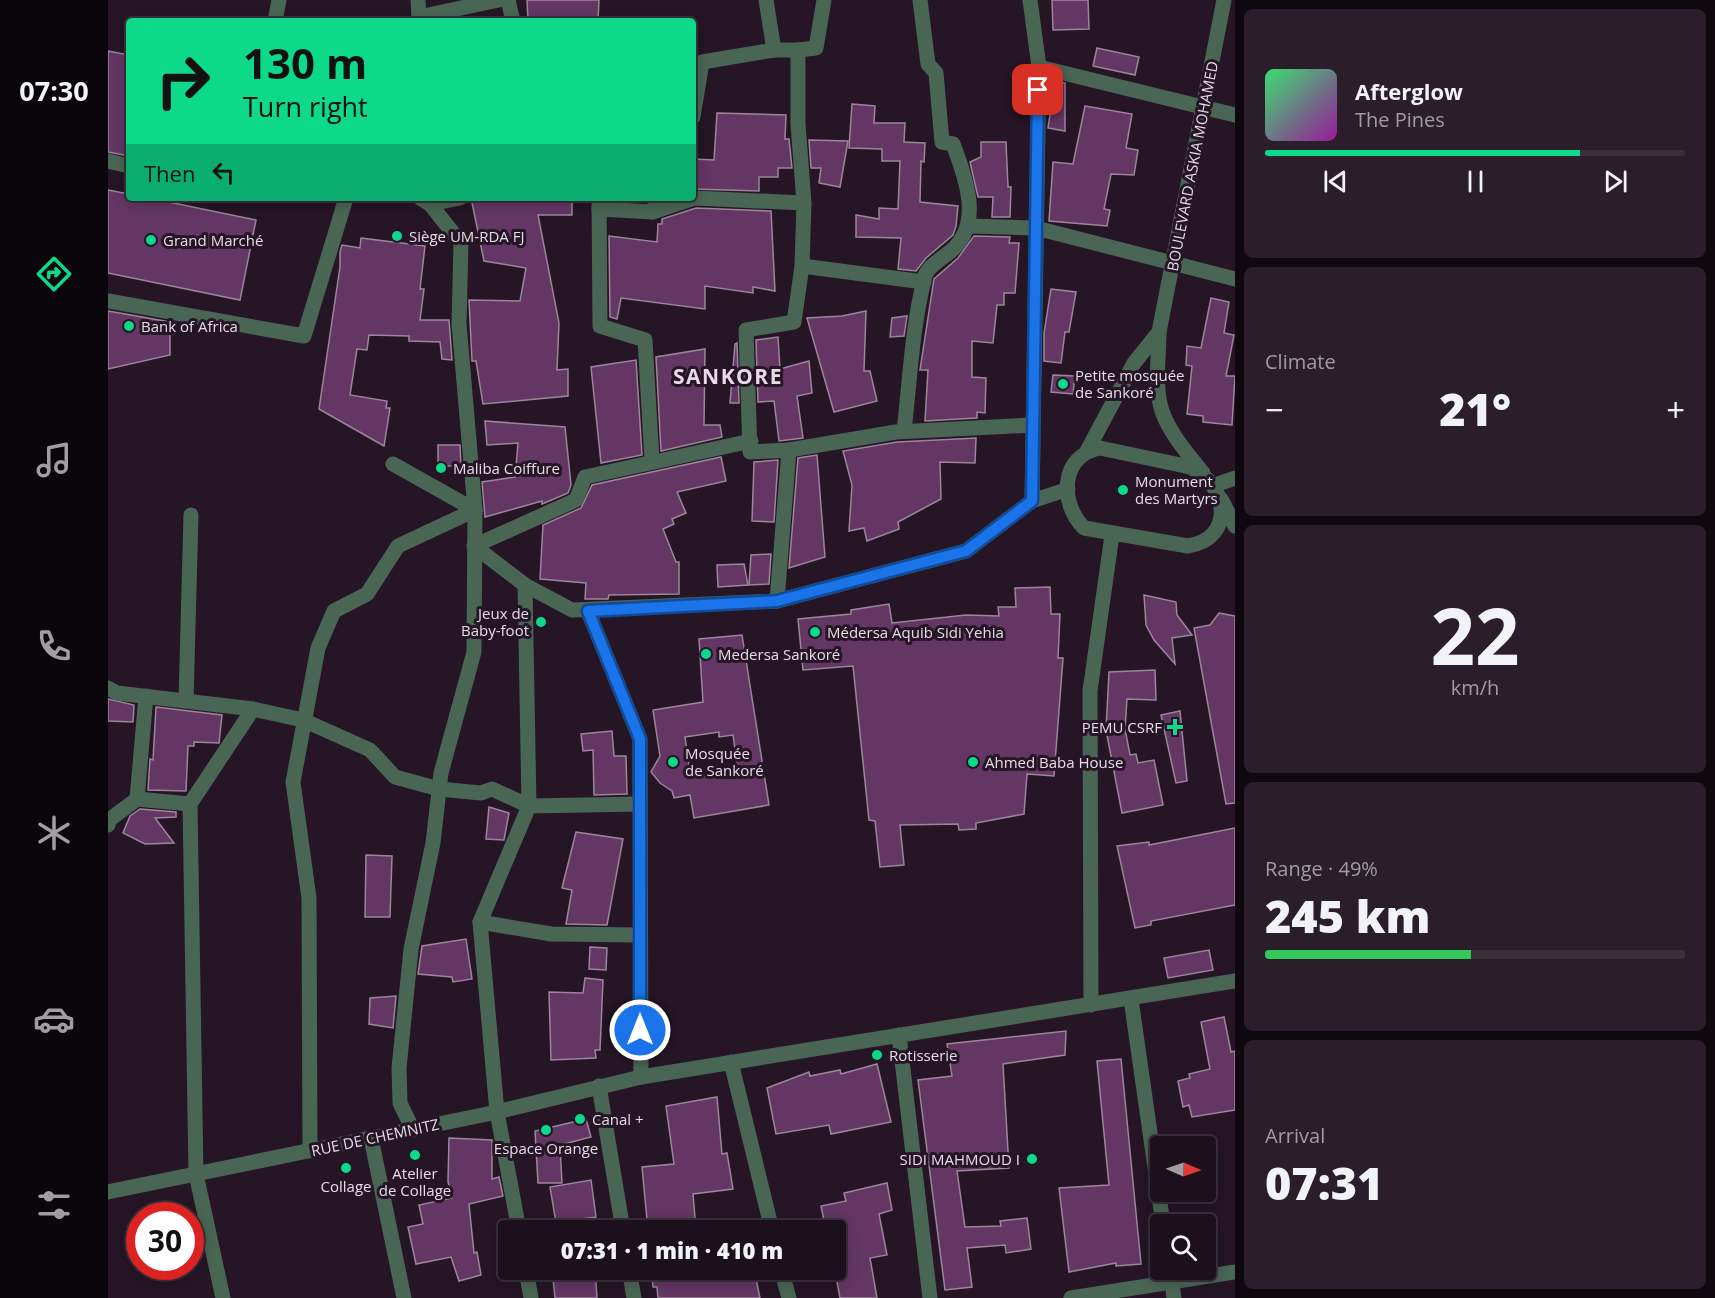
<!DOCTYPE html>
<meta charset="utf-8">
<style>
:root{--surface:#1c101c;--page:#291e29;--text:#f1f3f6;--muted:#a09da3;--line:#3a303b;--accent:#0cd98a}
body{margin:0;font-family:"Open Sans",sans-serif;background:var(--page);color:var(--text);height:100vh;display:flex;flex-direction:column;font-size:22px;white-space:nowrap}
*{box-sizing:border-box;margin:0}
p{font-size:20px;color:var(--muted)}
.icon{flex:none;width:33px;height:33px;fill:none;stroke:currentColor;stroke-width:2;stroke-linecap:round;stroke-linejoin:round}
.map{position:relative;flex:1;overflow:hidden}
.details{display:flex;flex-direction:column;gap:9px;padding:9px;background:#0f090f;width:480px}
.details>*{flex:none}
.guide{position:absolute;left:18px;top:18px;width:570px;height:183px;border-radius:6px;box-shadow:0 3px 15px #0003,0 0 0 2px var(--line);background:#0cd98a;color:#111;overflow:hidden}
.needle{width:39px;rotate:92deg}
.tools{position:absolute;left:1042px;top:1136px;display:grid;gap:12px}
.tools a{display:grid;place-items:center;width:66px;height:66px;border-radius:6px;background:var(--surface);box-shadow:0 3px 15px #0003,0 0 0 2px var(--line);font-size:30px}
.speed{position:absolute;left:18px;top:1202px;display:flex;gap:12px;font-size:30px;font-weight:700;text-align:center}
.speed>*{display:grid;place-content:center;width:78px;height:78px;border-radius:50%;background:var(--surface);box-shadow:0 3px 15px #0003,0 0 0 2px var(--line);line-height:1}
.speed .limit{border:9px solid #d22;background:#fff;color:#111}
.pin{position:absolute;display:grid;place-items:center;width:51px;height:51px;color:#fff;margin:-26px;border-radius:12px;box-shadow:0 3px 9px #0006}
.me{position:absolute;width:66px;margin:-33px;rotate:0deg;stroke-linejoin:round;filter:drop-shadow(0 0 4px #0008)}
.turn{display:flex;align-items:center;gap:21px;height:126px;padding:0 18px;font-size:27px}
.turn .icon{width:78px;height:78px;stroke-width:2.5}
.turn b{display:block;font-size:42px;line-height:51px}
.then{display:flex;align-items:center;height:57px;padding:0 18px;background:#0003;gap:12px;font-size:22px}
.big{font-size:45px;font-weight:800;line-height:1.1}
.details .card{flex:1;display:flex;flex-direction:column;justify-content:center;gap:9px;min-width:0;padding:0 21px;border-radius:9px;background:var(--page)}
.details .dial{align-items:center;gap:0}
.dial b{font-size:78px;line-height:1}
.song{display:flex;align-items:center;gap:18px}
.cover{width:72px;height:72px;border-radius:9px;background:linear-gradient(135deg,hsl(140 70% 55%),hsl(300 70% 35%))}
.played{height:6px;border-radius:3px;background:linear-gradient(90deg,var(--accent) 75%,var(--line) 75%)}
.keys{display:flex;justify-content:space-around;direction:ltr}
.heat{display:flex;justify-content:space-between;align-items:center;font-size:33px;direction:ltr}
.charge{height:9px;border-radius:4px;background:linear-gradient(90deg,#34c759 49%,var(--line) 0)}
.trip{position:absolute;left:390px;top:1220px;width:348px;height:60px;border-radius:6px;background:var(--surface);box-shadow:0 3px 15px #0003,0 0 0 2px var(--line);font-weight:800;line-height:60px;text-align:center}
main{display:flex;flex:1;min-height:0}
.tab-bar{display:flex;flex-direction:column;width:108px;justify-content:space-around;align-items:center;background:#0b060b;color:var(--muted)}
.tab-bar .icon{width:42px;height:42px}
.tab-bar .active{color:var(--accent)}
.tab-bar b{font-size:27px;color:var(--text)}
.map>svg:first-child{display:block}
.building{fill:#633664;stroke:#9b869b;stroke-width:1.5;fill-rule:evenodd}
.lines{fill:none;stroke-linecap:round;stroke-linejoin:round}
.minor{stroke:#496554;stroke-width:15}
.tertiary{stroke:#496554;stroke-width:15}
.route-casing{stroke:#114b97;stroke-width:15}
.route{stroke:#1a73e8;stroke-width:10}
.poi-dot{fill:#0cd98a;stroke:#251525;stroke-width:2}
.labels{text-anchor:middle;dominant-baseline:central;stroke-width:6;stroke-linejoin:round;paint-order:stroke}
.street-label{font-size:15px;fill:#e6dbe6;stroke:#251525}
.poi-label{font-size:15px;fill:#e6dbe6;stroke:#251525;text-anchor:start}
.district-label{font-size:21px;font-weight:bold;letter-spacing:1.5px;fill:#e6dbe6;stroke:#251525}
</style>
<main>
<nav class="tab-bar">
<b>07:30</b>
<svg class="icon active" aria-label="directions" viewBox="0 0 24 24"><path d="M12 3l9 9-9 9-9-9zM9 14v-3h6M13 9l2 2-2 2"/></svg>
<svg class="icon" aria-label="music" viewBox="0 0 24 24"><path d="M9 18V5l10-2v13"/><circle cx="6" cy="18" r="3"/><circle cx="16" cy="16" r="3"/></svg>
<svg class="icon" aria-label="phone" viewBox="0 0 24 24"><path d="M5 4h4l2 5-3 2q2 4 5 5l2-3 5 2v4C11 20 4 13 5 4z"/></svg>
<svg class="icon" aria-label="climate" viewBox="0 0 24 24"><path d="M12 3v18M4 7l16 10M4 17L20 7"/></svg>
<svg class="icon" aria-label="car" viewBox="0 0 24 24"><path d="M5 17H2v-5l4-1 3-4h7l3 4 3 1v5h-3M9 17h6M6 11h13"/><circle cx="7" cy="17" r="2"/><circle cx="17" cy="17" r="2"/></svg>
<svg class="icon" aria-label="filters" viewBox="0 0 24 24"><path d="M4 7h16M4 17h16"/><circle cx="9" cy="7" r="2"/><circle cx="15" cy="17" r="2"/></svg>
</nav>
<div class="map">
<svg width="1127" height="1298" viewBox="0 0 1127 1298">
<rect width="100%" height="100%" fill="#251525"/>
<g class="building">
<path d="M 419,0 L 491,0 L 490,21 L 420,21 Z"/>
<path d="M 944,0 L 980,0 L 981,29 L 945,30 Z"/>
<path d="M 989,48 L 1031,57 L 1027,75 L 985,66 Z"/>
<path d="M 0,51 L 21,55 L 21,107 L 17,126 L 21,127 L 21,156 L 0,152 Z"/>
<path d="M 947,81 L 957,83 L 957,131 L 940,128 Z"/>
<path d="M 744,104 L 767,106 L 766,123 L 797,123 L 796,142 L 817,143 L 816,162 L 813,161 L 812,202 L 850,206 L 848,226 L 845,235 L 818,258 L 808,271 L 790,269 L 793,238 L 748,237 L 748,215 L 771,219 L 771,208 L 790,209 L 792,161 L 774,161 L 774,149 L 741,148 Z"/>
<path d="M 977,106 L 1024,114 L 1018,148 L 1030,150 L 1026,175 L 1003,174 L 996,209 L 1002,210 L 999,226 L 941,221 L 945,162 L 965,164 Z"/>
<path d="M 609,113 L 678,115 L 677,139 L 681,139 L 684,168 L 670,168 L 670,177 L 651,177 L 651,191 L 585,189 L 585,159 L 606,160 Z"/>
<path d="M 701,140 L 740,141 L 732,187 L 711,183 L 713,168 L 703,168 Z"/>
<path d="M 873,142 L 898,142 L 900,187 L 903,187 L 902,217 L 884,217 L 885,197 L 870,197 L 862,162 L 873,157 Z"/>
<path d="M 0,190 L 21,194 L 21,198 L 41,198 L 148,220 L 132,300 L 0,273 Z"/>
<path d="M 363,198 L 464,198 L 464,215 L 430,215 L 451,323 L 449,370 L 460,369 L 460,396 L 375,404 L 368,361 L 364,361 L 361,300 L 412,301 L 418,268 L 376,261 Z"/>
<path d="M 588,208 L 663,211 L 667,291 L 645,287 L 645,293 L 597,286 L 597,309 L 513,298 L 509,319 L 502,317 L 501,236 L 549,242 L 550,224 L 554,224 L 554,219 Z"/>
<path d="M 866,236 L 902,237 L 901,243 L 911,243 L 907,293 L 896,293 L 896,305 L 889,305 L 885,343 L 864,341 L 864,377 L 878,378 L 877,413 L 869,412 L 869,418 L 817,421 L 820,370 L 812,370 L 826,279 L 850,258 Z"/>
<path d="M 253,238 L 317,246 L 312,289 L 316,289 L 312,320 L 341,320 L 344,360 L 334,359 L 332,342 L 301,341 L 301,336 L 261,335 L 259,350 L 249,349 L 242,395 L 279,401 L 278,408 L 282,408 L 276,446 L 211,409 L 232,267 L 232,252 L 234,245 L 252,248 Z"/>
<path d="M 943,289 L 968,292 L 961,332 L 957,332 L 953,363 L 936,361 L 936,333 Z"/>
<path d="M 1103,298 L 1121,302 L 1116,333 L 1126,335 L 1118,376 L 1127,376 L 1124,425 L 1095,422 L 1095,416 L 1079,414 L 1084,366 L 1078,365 L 1079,346 L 1093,348 Z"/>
<path d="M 0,311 L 62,322 L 62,355 L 0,369 Z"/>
<path d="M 758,311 L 756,371 L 762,371 L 769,401 L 726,412 L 699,318 L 734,316 Z"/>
<path d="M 799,316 L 796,336 L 782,337 L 784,318 Z"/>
<path d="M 670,337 L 672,369 L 701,361 L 704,393 L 689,396 L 695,438 L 671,441 L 666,401 L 650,402 L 648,340 Z"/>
<path d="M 629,343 L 631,403 L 622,403 L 627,344 Z"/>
<path d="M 597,349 L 596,425 L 612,425 L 614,437 L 553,451 L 548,357 Z"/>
<path d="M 528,360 L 534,455 L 493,463 L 483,367 Z"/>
<path d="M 945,375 L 967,376 L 965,394 L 943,392 Z"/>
<path d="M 377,421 L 457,427 L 463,485 L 460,493 L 434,504 L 434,501 L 377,517 L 374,482 L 407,477 L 410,443 L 379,445 Z"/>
<path d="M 868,438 L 867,463 L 832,462 L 833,499 L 790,522 L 791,529 L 759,541 L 756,528 L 741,531 L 744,485 L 735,451 L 789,442 Z"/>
<path d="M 330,445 L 352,445 L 353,466 L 330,466 Z"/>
<path d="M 709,455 L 717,557 L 681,568 L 690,458 Z"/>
<path d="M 613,457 L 618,481 L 569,492 L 578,513 L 564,519 L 566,524 L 555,529 L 568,562 L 571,562 L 571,594 L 501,595 L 500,599 L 477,599 L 478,583 L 432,579 L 435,525 L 473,508 L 484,485 Z"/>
<path d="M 670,460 L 666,522 L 644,521 L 646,462 Z"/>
<path d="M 663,554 L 661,584 L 641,585 L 643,555 Z"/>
<path d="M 636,564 L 640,585 L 610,587 L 609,565 Z"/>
<path d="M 942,587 L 943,614 L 952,614 L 950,658 L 955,658 L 946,776 L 919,774 L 916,814 L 868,823 L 868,829 L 851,830 L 850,824 L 792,825 L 796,865 L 772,867 L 767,821 L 761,820 L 745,666 L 695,670 L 690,619 L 743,614 L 743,610 L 781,604 L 784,623 L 858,615 L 891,616 L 890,607 L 908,607 L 907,588 Z"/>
<path d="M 1036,595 L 1068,602 L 1069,615 L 1084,635 L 1064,638 L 1067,664 L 1046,640 L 1038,625 Z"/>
<path d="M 1111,613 L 1127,616 L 1127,803 L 1118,804 L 1086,628 L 1102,625 Z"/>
<path d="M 634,635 L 661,805 L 586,818 L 582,795 L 566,798 L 564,791 L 552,783 L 543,772 L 552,756 L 545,710 L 595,702 L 591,639 ZM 611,732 L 611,737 L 625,735 L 630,771 L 583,778 L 577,737 Z"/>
<path d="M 1047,670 L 1048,700 L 1019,699 L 1017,729 L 1022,755 L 1028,754 L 1030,763 L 1046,760 L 1055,805 L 1014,813 L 998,730 L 1001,672 Z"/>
<path d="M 0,699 L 26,705 L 25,722 L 0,721 Z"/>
<path d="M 48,707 L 114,715 L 111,743 L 86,742 L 86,746 L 80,746 L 78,791 L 40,790 L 42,759 L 45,760 Z"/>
<path d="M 1072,711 L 1079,781 L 1068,783 L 1053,715 Z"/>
<path d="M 504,731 L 506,756 L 518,756 L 519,794 L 486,795 L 485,750 L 475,751 L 473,734 Z"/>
<path d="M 381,807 L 401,813 L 396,840 L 378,839 Z"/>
<path d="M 32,809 L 68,812 L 68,817 L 47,818 L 66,843 L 37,844 L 15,833 L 22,816 Z"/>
<path d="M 1127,828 L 1127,905 L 1043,921 L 1043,925 L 1027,928 L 1009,846 L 1041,842 L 1041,845 Z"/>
<path d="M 468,832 L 515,839 L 499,925 L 458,924 L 464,890 L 454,888 Z"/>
<path d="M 258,855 L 284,856 L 282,917 L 257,917 Z"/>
<path d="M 358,939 L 364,979 L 345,982 L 344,977 L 310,974 L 314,946 Z"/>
<path d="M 482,947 L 499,948 L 498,970 L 481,969 Z"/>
<path d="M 1101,950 L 1105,970 L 1060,978 L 1056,958 Z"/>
<path d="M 477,978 L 495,980 L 492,1050 L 487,1050 L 488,1058 L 443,1060 L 441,992 L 475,993 Z"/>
<path d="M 288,996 L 285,1028 L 261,1024 L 262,998 Z"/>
<path d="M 1116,1017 L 1123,1052 L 1127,1051 L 1127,1110 L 1084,1117 L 1081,1105 L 1075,1107 L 1070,1081 L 1082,1078 L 1081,1074 L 1102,1069 L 1093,1022 Z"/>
<path d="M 958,1031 L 957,1055 L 895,1064 L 901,1168 L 849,1171 L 857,1227 L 893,1226 L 892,1221 L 919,1218 L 923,1249 L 898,1253 L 897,1245 L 859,1248 L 864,1287 L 837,1290 L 810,1080 L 844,1076 L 839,1044 Z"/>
<path d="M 1013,1059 L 1033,1264 L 1008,1266 L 1008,1263 L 961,1272 L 951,1188 L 1001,1185 L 989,1061 Z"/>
<path d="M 769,1064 L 783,1122 L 723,1134 L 721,1125 L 668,1134 L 659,1088 L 701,1072 L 702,1076 L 732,1070 L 733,1074 Z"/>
<path d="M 609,1097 L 614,1154 L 619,1153 L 625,1189 L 585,1194 L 588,1230 L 540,1230 L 534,1167 L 566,1164 L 558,1106 Z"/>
<path d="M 478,1119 L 483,1137 L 452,1145 L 454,1183 L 430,1183 L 427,1131 Z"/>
<path d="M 341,1138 L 384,1140 L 384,1179 L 391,1177 L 395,1196 L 361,1204 L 366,1253 L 369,1252 L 373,1275 L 351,1281 L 343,1257 L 308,1264 L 300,1227 L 315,1224 L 311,1205 L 344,1198 L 340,1182 Z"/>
<path d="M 483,1180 L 488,1217 L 448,1223 L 442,1187 Z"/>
<path d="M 779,1183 L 784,1210 L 771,1214 L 779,1255 L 762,1258 L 769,1298 L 732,1298 L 728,1276 L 728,1230 L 718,1230 L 713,1206 L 738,1201 L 736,1193 Z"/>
<path d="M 444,1269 L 487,1269 L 489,1298 L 447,1298 Z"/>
<path d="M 543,1269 L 646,1269 L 652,1298 L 550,1298 L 549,1287 L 545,1287 Z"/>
</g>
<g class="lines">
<g class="minor">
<path d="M 310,0 L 311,17"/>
<path d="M 400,0 L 405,21"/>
<path d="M 658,0 L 666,50"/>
<path d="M 922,0 L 931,67 L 924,501"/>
<path d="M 167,21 L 171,0"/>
<path d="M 690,50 L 708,48 L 716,0"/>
<path d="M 931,67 L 1127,115"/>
<path d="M 585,117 L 594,62 L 666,50 L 690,50 L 690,124 L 696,203 L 694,266 L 686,322 L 638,330 L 642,452 L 681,450"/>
<path d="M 0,161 L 21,166"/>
<path d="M 491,198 L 492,326 L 537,340 L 544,461"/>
<path d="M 322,204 L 352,198"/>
<path d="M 491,209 L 545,212 L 549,198"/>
<path d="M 545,212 L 587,198 L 696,203"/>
<path d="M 862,226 L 928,228 L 1127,279"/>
<path d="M 694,266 L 816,282"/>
<path d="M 796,431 C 802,380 804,326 817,276 C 820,266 836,257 843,251 C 875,224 858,178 845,144 L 834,142 L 828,73 L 820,64 L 812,0"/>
<path d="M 643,441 L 477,477 L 468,500 L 366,546 L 417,585 L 464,610 L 669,601 L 858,551 L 924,501 L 960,489"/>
<path d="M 285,464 L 367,510"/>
<path d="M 1107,485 L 1127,478"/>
<path d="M 669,601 L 681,450 L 788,432 L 925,425"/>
<path d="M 0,688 L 9,693 L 145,709 L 195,720 L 262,750 L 287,777 L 331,789 L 373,793 L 384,789 L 421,806 L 532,804"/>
<path d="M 78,701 L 83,515"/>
<path d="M 29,799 L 82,804"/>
<path d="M 0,825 L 1,820 L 29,799 L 38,696"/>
<path d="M 372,922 L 443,934 L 532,935"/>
<path d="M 1023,999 L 1055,1224"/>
<path d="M 983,1005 L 982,691 L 1004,535"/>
<path d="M 791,1035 L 822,1298"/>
<path d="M 623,1062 L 664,1230"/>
<path d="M 491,1086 L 515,1230"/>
<path d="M 304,1128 L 292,1103 L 291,1068 L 303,949 L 325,843 L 333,773 L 366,652 L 367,510 L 351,324 L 353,243 L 322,204 L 312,198"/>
<path d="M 263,1138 L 296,1298"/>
<path d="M 202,1151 L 201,898 L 185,782 L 210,648 L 226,611 L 259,594 L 290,546 L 367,510"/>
<path d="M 0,1192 L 389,1112 L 533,1077 L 532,739 L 480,611"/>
<path d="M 411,1230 L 389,1112 L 372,922 L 421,806 L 417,585"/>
<path d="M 418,1269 L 423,1298"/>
<path d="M 521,1269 L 526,1298"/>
<path d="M 673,1269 L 681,1298"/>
<path d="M 1062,1269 L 1066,1298"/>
<path d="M 115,1298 L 88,1174 L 82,804 L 145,709"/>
<path d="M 963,1298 L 1127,1272"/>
</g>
<g class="tertiary">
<path d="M 309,21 L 311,17 L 391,0"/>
<path d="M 0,301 L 196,336 L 238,198"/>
<path d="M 992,448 L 1082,467 C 1121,485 1127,539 1080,546 L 976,528 C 951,503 952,456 992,448 Z"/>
<path d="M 979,451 L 1026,363 L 1051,332"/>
<path d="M 1095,473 C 1080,454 1062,434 1054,411 C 1046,387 1051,356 1051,332 L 1116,0"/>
<path d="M 1113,499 L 1127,526"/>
<path d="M 533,1077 L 1127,981"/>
</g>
</g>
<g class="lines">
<g class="route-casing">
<path id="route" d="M 532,1030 L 532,739 L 480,611 L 669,601 L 858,551 L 924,501 L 930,90"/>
</g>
<use href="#route" class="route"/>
</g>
<g class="poi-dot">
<circle cx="289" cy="236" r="6"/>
<circle cx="43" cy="240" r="6"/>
<circle cx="21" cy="326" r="6"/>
<circle cx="955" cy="384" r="6"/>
<circle cx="333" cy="468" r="6"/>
<circle cx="1015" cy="490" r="6"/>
<circle cx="433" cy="622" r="6"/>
<circle cx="707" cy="632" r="6"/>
<circle cx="598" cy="654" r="6"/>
<path d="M1064 718h6v6h6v6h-6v6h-6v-6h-6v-6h6z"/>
<circle cx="565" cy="762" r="6"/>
<circle cx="865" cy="762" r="6"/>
<circle cx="769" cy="1055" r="6"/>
<circle cx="472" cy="1119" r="6"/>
<circle cx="438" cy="1130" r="6"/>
<circle cx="307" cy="1155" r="6"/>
<circle cx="924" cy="1159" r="6"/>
<circle cx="238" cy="1168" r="6"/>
</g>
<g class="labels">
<g class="street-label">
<text transform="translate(1084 166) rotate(-79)">BOULEVARD ASKIA MOHAMED</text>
<text transform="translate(267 1137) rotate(-12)">RUE DE CHEMNITZ</text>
</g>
<g class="poi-label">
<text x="301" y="236">Siège UM-RDA FJ</text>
<text x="55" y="240">Grand Marché</text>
<text x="33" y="326">Bank of Africa</text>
<text x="967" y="375">Petite mosquée<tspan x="967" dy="17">de Sankoré</tspan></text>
<text x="345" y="468">Maliba Coiffure</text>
<text x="1027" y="481">Monument<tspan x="1027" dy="17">des Martyrs</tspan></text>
<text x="421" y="613" text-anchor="end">Jeux de<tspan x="421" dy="17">Baby-foot</tspan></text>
<text x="719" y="632">Médersa Aquib Sidi Yehia</text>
<text x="610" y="654">Medersa Sankoré</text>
<text x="1054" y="727" text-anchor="end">PEMU CSRF</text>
<text x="577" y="753">Mosquée<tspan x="577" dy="17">de Sankoré</tspan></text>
<text x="877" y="762">Ahmed Baba House</text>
<text x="781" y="1055">Rotisserie</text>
<text x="484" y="1119">Canal +</text>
<text x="438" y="1148" text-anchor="middle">Espace Orange</text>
<text x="912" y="1159" text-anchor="end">SIDI MAHMOUD I</text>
<text x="307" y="1173" text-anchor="middle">Atelier<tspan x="307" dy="17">de Collage</tspan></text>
<text x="238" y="1186" text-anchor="middle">Collage</text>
</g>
<g class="district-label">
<text x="620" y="376">SANKORE</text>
</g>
</g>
</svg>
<div class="tools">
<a><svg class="needle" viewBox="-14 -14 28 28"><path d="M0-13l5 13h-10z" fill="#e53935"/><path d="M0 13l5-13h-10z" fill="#a09da3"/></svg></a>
<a><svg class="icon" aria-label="search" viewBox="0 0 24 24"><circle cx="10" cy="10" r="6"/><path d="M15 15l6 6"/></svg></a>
</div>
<div class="speed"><div class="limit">30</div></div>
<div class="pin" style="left:930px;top:90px;background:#d93025"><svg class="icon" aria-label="arrive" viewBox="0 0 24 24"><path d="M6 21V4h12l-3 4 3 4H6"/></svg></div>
<svg class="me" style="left:532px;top:1030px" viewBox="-20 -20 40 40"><circle r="17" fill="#1a73e8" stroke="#fff" stroke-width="3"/><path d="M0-11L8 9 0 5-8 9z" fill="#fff"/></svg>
<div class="trip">07:31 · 1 min · 410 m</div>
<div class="guide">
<div class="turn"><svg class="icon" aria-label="right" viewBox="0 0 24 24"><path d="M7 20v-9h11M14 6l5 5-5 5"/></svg><div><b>130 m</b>Turn right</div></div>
<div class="then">Then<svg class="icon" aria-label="left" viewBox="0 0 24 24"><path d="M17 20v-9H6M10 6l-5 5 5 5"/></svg></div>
</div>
</div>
<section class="details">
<div class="card">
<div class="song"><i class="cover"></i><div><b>Afterglow</b><p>The Pines</p></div></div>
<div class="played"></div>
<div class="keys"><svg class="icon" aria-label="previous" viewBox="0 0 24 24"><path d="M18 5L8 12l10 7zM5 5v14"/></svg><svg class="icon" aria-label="pause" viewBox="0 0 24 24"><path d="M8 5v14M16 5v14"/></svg><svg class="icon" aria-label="next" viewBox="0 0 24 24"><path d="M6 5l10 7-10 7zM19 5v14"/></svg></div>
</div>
<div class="card"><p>Climate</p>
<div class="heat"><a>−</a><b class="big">21°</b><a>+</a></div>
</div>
<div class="card dial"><b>22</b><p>km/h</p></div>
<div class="card"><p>Range · 49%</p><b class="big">245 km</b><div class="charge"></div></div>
<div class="card"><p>Arrival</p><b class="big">07:31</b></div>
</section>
</main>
